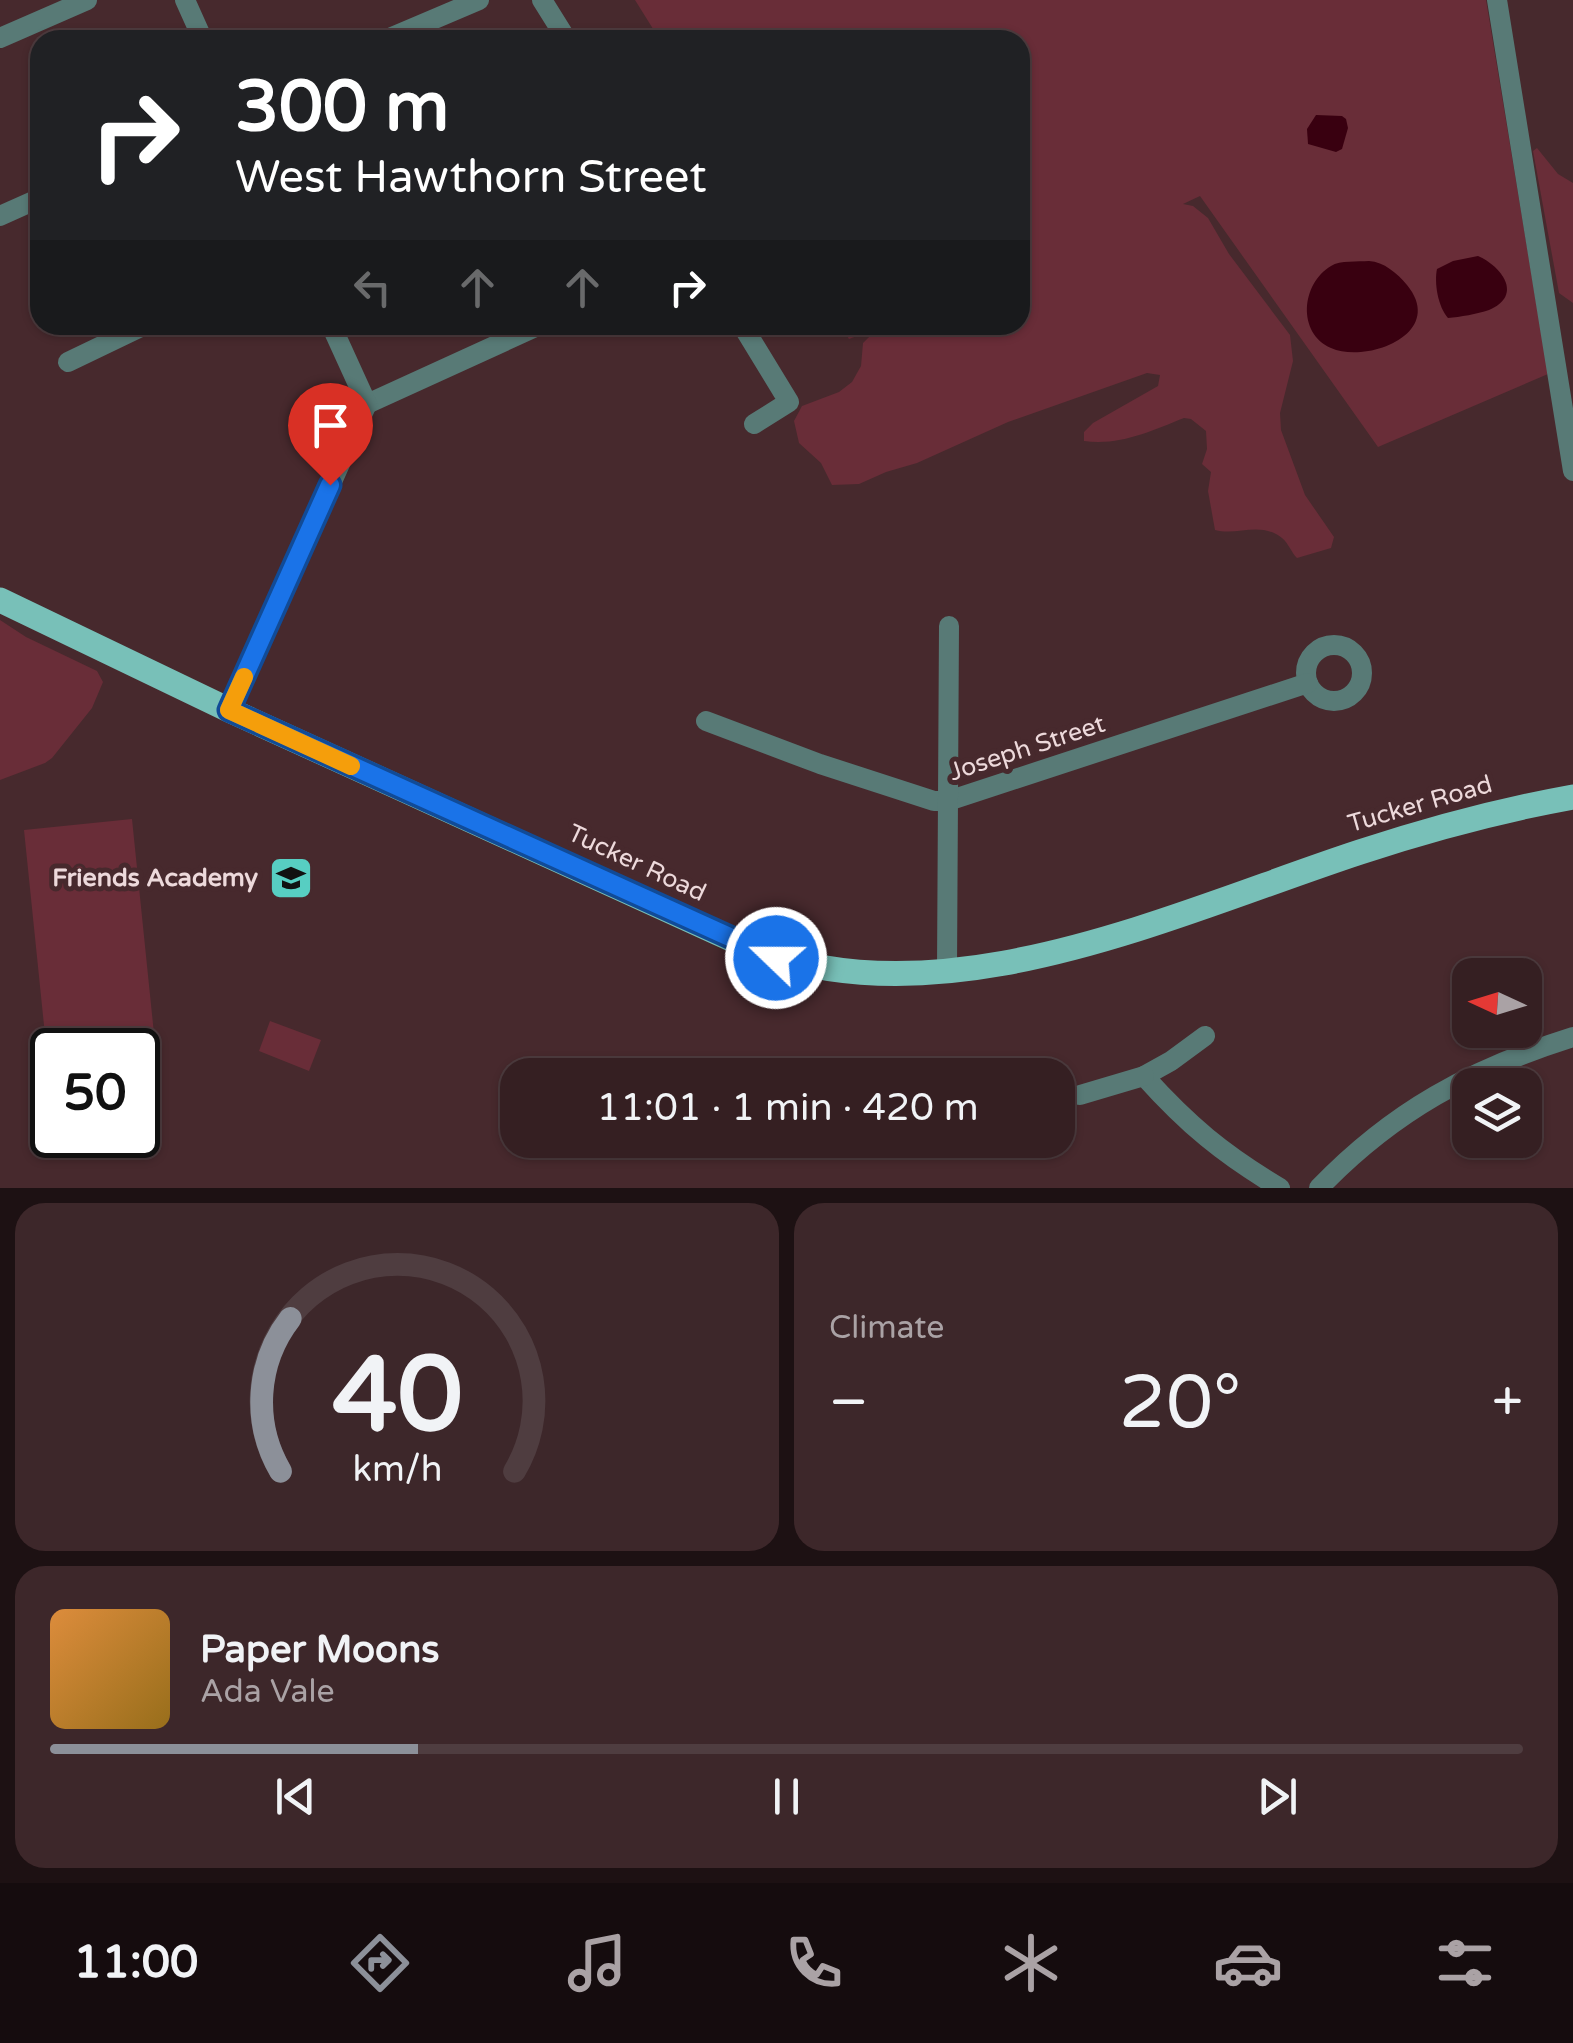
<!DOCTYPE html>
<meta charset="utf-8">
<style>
:root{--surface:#351f22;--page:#3d272a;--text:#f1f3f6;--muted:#aaa2a5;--line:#4f3d40;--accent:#8c9099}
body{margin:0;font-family:"Varela Round",sans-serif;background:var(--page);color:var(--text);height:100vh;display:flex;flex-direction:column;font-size:38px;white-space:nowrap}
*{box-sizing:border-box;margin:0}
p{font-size:32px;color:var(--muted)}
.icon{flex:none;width:55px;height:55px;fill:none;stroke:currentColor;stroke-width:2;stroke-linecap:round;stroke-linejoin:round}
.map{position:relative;height:1188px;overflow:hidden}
.side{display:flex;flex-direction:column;gap:15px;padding:15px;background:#1d1113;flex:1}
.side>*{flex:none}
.guide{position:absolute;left:30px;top:30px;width:1000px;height:305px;border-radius:30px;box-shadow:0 2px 8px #0004,0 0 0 2px var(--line);background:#202124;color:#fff;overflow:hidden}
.needle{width:65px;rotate:274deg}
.tools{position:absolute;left:1452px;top:958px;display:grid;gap:20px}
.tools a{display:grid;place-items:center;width:90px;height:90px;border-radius:20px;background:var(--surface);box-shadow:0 2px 8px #0004,0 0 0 2px var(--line);font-size:50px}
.speed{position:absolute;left:30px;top:1028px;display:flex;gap:20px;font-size:50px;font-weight:700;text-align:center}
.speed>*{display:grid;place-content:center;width:130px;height:130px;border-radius:50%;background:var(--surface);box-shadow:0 2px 8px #0004,0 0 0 2px var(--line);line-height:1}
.speed .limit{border:5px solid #111;border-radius:15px;background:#fff;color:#111}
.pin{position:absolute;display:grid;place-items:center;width:85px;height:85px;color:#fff;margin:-102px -42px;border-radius:50% 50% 50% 0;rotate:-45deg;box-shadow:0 0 10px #0007}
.pin .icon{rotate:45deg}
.me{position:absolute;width:110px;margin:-55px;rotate:292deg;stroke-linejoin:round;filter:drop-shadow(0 0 8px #0008)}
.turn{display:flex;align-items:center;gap:35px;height:210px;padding:0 40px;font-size:45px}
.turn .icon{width:130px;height:130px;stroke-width:2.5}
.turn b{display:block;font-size:70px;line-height:85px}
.lanes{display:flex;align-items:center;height:95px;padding:0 40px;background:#0003;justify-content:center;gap:50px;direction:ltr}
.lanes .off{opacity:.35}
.big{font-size:75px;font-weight:600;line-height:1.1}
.side .card{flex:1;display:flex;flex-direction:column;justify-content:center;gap:15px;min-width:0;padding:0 35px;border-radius:30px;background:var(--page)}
.side .dial{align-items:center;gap:0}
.dial svg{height:260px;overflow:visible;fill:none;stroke:var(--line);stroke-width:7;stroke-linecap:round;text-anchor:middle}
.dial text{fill:var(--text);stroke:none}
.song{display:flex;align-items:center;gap:30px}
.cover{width:120px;height:120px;border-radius:15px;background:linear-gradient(135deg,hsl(30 70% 55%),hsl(40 70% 35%))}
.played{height:10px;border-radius:5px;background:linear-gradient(90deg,var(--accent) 25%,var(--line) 25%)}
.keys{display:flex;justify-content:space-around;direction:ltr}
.heat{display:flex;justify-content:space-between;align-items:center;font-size:55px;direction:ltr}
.side .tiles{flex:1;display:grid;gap:15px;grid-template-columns:1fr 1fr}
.card:last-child{grid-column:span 2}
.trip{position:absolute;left:500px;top:1058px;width:575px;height:100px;border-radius:30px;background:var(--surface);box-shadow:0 2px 8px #0004,0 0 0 2px var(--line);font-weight:600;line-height:100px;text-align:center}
.tabs{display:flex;height:160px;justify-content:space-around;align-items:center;background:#150c0e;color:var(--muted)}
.tabs .icon{width:70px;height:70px}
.tabs .selected{color:var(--accent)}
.tabs b{font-size:45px;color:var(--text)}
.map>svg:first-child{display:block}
.green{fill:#692d38}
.water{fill:#390010}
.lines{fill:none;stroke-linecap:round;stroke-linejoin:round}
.minor{stroke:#587a76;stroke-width:20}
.major{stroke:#78c0b8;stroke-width:25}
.route-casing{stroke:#114b97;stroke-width:25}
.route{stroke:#1a73e8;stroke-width:18}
.slow{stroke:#f59e0b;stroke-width:18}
.labels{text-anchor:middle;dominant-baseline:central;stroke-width:10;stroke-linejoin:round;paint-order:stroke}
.street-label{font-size:25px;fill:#edd9db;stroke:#47292d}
.poi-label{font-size:25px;font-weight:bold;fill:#edd9db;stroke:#47292d;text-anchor:end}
</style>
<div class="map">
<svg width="1573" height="1188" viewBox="0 0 1573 1188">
<rect width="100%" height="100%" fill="#47292d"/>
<g class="green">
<path d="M 635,0 L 1486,0 L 1548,374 L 1378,447 L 1200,196 L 1183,204 L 1193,206 L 1208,218 L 1229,254 L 1290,335 L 1293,361 L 1280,413 L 1281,430 L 1305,495 L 1334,537 L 1331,548 L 1297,558 C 1291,552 1289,544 1282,538 C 1260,521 1238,536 1215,530 L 1208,491 L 1211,472 L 1202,464 L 1207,449 L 1206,431 L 1191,419 L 1184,418 C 1151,431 1120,446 1084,441 L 1084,432 L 1093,423 L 1158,386 L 1160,375 L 1147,373 L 1008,422 L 917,463 L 886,472 L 859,484 L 832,485 L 821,463 L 799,443 L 794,421 L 802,406 L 839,392 L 852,382 L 861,366 L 863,343 L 878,328 L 849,339 L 840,325 L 1020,325 L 1020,40 L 660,40 Z"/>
<path d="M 1537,148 L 1558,174 L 1573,183 L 1573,303 L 1559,293 L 1533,151 Z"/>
<path d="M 0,620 L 26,637 L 97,671 L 103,682 L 92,708 L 52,758 L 45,763 L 0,780 Z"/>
<path d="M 132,819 L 157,1063 L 138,1065 L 138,1050 L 52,1050 L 52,1074 L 49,1074 L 24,830 Z"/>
<path d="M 270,1021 L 321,1040 L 309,1071 L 259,1051 Z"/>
</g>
<g class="water">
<path d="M 1316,115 L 1342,116 L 1346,119 L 1348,128 L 1342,149 L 1336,152 L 1308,144 L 1307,129 Z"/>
<path d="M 1478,256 C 1501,266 1524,295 1489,310 C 1477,314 1460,317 1448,318 C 1438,307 1434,283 1437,269 L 1453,261 Z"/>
<path d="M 1369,261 C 1384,262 1397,273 1407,285 C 1447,334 1366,364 1331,348 C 1297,333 1301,284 1331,266 C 1340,260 1358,262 1369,261 Z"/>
</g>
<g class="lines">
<g class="minor">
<path d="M 185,0 L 203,40"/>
<path d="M 542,0 L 567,40"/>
<path d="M 1497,0 L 1573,471"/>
<path d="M 0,38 L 87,0"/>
<path d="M 385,40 L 479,0"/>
<path d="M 0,216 L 40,198"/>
<path d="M 742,325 L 789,402 L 754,424"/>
<path d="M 68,362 L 145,325"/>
<path d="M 367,404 L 540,325"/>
<circle cx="1334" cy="673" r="28"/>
<path d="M 229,710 L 367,404 L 331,325"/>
<path d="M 706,721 L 820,764 L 934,801 L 948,801 L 1308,683"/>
<path d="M 947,970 L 949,626"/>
<path d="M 1205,1036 L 1171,1061 L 1144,1076 C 1188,1125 1223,1154 1280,1188"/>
<path d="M 1080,1095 L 1144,1076"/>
<path d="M 1319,1188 C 1393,1111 1471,1069 1573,1037"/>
</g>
<path class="major" d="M 0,600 L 229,710 L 744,945 C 939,1027 1174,913 1360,852 C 1430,829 1501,810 1573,797"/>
</g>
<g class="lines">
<g class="route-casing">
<path id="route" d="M 330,485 L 229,710 L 776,958"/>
</g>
<use href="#route" class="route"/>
<path class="slow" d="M 244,677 L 229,710 L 351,766"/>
</g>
<defs>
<g id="school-square" transform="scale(2.25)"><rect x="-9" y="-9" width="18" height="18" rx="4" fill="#57cec2" stroke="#47292d"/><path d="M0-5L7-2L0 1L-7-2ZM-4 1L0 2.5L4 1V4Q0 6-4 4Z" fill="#111"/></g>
</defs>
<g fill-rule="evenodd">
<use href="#school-square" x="291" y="878"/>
</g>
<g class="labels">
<g class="street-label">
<text transform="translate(1027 748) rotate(-18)">Joseph Street</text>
<text transform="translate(1420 804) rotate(-16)">Tucker Road</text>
<text transform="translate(637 863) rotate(25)">Tucker Road</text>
</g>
<g class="poi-label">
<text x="258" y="878">Friends Academy</text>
</g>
</g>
</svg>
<div class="tools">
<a><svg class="needle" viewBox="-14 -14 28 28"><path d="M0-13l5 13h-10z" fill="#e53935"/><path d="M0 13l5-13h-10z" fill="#aaa2a5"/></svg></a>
<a><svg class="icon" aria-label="layers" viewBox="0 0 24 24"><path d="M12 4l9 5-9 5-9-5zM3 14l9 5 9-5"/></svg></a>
</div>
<div class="speed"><div class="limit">50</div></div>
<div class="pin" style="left:330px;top:485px;background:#d93025"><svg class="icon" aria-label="arrive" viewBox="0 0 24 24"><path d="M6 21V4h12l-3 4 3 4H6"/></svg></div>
<svg class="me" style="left:776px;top:958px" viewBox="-20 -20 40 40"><circle r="17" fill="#1a73e8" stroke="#fff" stroke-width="3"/><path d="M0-11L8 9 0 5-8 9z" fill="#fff"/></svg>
<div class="trip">11:01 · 1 min · 420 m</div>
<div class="guide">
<div class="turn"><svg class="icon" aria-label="right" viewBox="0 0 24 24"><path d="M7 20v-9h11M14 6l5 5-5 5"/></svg><div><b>300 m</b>West Hawthorn Street</div></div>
<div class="lanes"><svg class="icon off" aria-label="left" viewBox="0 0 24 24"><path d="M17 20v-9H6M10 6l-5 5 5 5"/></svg><svg class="icon off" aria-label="ahead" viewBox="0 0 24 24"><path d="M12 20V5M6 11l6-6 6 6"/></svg><svg class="icon off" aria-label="ahead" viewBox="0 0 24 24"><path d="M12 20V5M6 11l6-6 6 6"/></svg><svg class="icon" aria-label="right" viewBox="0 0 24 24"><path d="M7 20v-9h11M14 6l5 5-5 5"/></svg></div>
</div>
</div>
<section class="side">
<div class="tiles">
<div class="card dial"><svg viewBox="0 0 100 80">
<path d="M14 69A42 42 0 1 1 86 69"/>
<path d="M14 69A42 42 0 0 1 17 22" stroke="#8c9099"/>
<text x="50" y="56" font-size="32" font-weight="700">40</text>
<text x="50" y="72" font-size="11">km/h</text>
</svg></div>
<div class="card"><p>Climate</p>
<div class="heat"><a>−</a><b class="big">20°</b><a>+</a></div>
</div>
<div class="card">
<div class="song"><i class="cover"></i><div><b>Paper Moons</b><p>Ada Vale</p></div></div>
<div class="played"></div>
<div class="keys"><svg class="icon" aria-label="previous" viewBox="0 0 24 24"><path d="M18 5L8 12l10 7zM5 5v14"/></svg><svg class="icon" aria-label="pause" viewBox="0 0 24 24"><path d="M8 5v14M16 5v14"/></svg><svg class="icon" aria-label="next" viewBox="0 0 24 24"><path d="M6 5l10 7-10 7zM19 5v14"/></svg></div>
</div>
</div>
</section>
<nav class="tabs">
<b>11:00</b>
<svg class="icon selected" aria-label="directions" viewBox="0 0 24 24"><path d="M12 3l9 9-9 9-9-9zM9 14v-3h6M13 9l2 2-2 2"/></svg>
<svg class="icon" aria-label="music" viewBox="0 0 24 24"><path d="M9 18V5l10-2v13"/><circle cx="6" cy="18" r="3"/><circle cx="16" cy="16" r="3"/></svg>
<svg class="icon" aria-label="phone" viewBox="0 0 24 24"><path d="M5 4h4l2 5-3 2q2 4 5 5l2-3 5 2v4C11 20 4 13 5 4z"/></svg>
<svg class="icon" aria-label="climate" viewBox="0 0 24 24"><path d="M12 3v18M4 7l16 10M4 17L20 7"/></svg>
<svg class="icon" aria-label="car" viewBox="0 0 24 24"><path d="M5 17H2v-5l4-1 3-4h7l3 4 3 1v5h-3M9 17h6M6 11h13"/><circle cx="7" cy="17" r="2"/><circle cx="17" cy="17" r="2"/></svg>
<svg class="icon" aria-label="filters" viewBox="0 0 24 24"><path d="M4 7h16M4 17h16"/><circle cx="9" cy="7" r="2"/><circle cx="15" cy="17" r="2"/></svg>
</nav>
